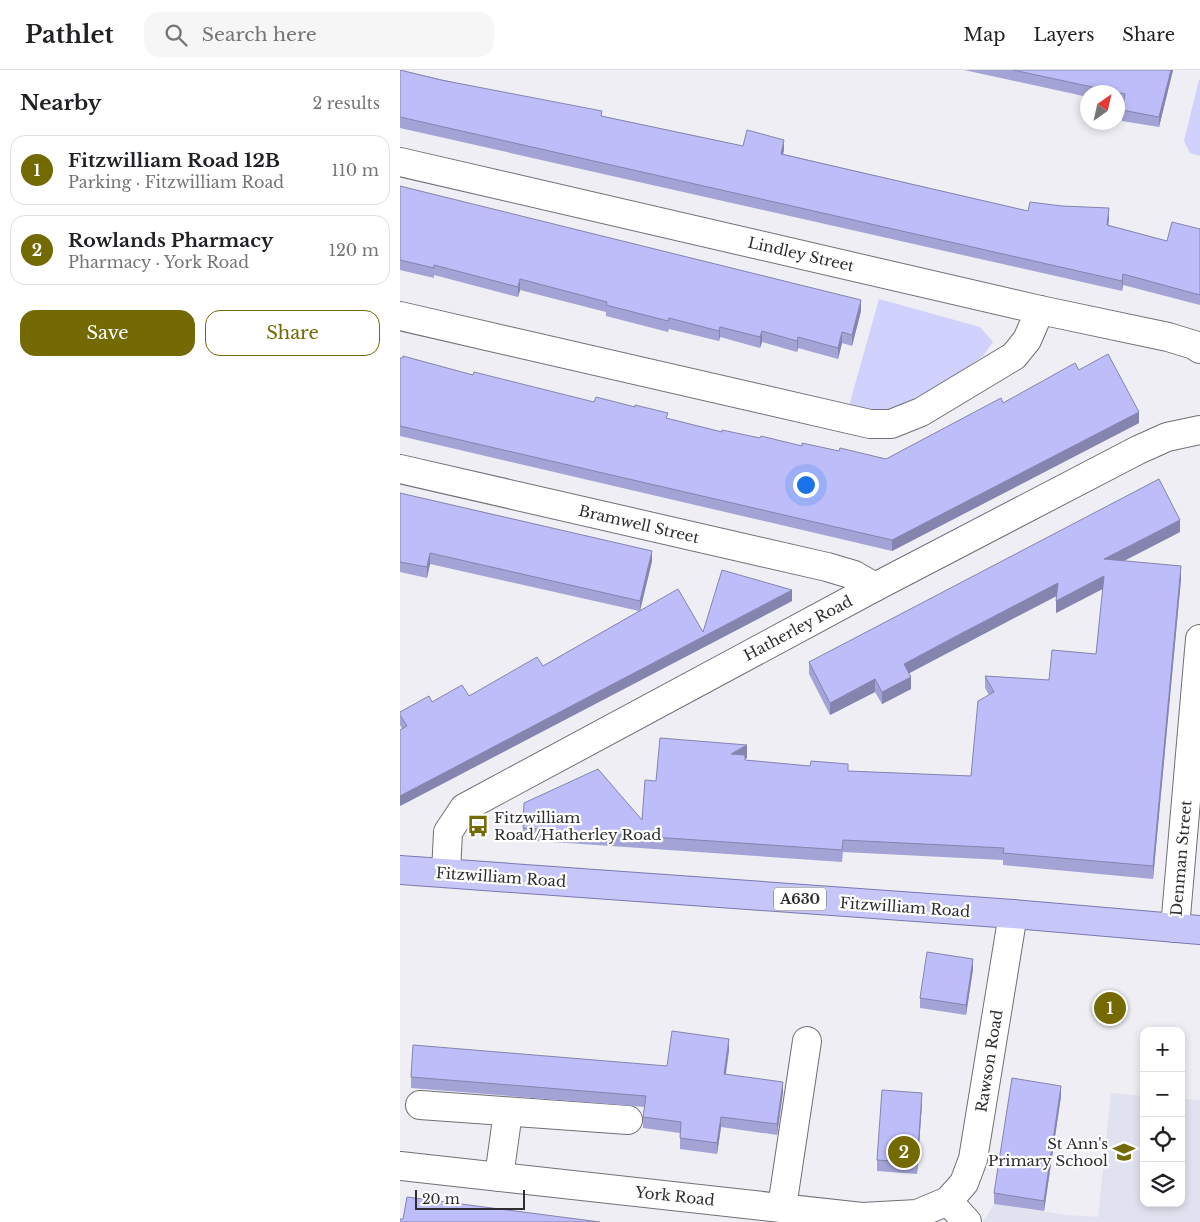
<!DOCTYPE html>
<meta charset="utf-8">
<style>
:root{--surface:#fff;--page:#f6f6f6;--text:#202124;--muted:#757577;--line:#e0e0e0;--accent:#736a04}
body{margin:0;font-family:"Libre Baskerville",serif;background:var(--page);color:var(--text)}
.controls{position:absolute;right:15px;bottom:15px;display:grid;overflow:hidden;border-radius:10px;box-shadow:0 2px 8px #0003}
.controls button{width:45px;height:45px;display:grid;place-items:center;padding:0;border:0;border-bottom:1px solid var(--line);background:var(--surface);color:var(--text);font:25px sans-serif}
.compass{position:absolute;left:680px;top:15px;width:45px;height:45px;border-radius:50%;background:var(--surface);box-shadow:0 2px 8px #0003;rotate:34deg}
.scale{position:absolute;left:15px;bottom:12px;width:110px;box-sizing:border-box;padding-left:5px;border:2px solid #2e2e31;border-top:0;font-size:14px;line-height:18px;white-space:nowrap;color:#2e2e31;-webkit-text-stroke:4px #fff;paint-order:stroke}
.you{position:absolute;left:405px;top:414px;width:18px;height:18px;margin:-12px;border:4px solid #fff;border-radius:50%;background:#1a73e8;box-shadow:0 0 0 8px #1a73e833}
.badge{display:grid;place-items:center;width:32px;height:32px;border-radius:50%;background:var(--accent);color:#fff;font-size:16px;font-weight:700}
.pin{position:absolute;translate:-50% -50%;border:2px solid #fff;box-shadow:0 1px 5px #0006}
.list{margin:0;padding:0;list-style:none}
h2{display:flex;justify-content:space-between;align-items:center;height:65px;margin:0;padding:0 20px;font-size:21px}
h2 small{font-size:16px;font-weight:400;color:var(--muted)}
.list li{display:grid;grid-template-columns:32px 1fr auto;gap:15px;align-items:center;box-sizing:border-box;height:70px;margin:0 10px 10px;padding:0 10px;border:1px solid var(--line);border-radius:15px}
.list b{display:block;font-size:19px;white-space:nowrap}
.list p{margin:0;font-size:16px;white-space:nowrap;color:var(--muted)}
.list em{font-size:16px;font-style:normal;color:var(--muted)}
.actions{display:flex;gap:10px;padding:15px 20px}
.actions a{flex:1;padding:11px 0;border:1px solid var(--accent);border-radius:15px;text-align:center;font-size:18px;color:var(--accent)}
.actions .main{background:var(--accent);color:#fff}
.icon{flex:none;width:28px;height:28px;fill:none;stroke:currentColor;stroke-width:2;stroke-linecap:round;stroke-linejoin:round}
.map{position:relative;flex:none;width:800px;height:1152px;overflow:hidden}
header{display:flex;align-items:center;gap:30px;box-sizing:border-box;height:70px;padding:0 25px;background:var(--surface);border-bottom:1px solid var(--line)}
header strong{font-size:24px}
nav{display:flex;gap:28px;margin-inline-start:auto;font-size:18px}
.search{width:350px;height:45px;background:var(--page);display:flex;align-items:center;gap:12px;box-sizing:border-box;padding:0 18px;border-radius:15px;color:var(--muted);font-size:19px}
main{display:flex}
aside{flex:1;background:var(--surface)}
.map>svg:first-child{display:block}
.built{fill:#e1e2ef}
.green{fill:#d0d1fc}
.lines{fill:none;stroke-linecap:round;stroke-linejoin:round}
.minor-casing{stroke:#6f6f75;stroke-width:30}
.major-casing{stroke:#7978af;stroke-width:30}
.minor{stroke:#fff;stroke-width:28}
.major{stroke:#c7c6f8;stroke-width:28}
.wall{fill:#a3a3d6}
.shaded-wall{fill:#8484ae}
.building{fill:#bdbdf9;stroke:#8484ae}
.labels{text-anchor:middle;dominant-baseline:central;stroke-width:4.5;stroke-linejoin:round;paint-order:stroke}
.shield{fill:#fff;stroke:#6d6d6f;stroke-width:1}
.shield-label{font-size:14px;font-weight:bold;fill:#2e2e31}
.street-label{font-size:15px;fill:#2e2e31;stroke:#fff}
.poi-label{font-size:15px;fill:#2e2e31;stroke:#fff;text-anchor:start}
</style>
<header>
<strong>Pathlet</strong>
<div class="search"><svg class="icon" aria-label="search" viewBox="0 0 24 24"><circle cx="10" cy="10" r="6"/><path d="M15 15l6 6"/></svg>Search here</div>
<nav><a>Map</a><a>Layers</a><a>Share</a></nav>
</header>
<main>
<aside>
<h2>Nearby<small>2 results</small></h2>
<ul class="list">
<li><span class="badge">1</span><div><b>Fitzwilliam Road 12B</b><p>Parking · Fitzwilliam Road</p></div><em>110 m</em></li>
<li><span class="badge">2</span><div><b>Rowlands Pharmacy</b><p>Pharmacy · York Road</p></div><em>120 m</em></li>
</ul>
<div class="actions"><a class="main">Save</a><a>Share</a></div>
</aside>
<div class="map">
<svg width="800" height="1152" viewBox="0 0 800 1152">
<rect width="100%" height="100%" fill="#eeeef4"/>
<polygon class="built" points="711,1023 744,1026 744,1133 781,1133 781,1029 800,1030 800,1152 583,1152 594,1134 667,1145 698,1147"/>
<g class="green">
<polygon points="799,10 800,10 800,86 790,83 784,71"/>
<polygon points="479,229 580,257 593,272 583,286 545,313 482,344 449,336"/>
</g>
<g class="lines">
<g class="minor-casing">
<g id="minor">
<polyline points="0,92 640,240 768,267 794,275 800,279"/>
<polyline points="0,246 470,354 491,354 521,342 614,286 627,270 640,240"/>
<polyline points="0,399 427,497 454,505 475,517"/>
<polyline points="46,803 48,762 64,738 475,517 738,380 767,367 800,360"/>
<polyline points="775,858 800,569"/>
<polyline points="20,1035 228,1050"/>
<polyline points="0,1096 462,1147 517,1144 548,1131 564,1113 573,1089 613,844"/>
<polyline points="99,1107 108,1042"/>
<polyline points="548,1131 567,1152"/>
<polyline points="382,1137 407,971"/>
</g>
</g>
<g class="major-casing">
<polyline id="major" points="0,800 613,844 800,860"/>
</g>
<use href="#minor" class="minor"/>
<use href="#major" class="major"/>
</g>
<g class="wall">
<polygon points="0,0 202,46 343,76 384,80 383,84 628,141 709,149 708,155 767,171 800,159 800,235 723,215 722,221 0,58"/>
<polygon points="564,0 773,0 759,57 722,51 722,40 723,34 718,33 718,22 688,22 688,27"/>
<polygon points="0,116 461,241 452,276 442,273 438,289 398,278 397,282 362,272 360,278 320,267 319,271 269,259 268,262 206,246 206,242 120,220 118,227 34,205 34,208 0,200"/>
<polygon points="0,288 73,305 268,349 322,362 402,376 486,389 603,333 679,300 739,353 492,481 0,366"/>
<polygon points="0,423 252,491 240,540 303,562 392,531 0,736 0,660 2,659 0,655 0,642 32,632 69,626 143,596 239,541 30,494 27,508 0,502"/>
<polygon points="780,462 724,491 781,509 753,809 603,795 603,790 443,782 442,792 123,770 123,758 242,750 256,711 347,688 345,689 345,691 448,701 571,706 589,625 585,618 585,606 649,610 696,584 703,519 656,543 657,526 562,575 509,603 511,619 482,634 475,622 430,645 409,604 409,592"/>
<polygon points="573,899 566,945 520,938 520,928"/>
<polygon points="329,980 326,1004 383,1022 377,1065 321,1057 317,1084 280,1079 280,1063 243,1058 243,1047 245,1037 11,1018 11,1007 267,996"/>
<polygon points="661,1026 644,1141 594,1134 594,1123"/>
<polygon points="522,1033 517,1104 477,1101 477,1090"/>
</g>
<g class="shaded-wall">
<polygon points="771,0 773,0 759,57 759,47"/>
<polygon points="384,70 384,80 381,94 381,84"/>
<polygon points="709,138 709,149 707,165 707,155"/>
<polygon points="723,204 723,215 722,221 722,211"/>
<polygon points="120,209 120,220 118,227 118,217"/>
<polygon points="461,230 461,241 452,276 452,265"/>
<polygon points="320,257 320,267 319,271 319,261"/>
<polygon points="362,261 362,272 360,278 360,267"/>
<polygon points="442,262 442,273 438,289 438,278"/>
<polygon points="398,267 398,278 397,282 397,271"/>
<polygon points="739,342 739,353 492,481 492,470"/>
<polygon points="780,450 780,462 704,501 704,489"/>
<polygon points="252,481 252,491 240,541 240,531"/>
<polygon points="30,483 30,494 27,508 27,497"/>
<polygon points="781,496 781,509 753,809 753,796"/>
<polygon points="704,506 704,518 656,543 656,531"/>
<polygon points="658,513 658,525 504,606 504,594"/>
<polygon points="392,520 392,531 0,736 0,726"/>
<polygon points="511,607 511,619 482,634 482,622"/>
<polygon points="475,609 475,622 430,645 430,633"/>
<polygon points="347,675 347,688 345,689 345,697 331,684"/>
<polygon points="573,889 573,899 566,945 566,935"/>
<polygon points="329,969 329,980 324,1015 324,1004"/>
<polygon points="383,1012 383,1022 377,1065 377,1054"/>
<polygon points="661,1016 661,1026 644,1141 644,1131"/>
<polygon points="522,1023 522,1033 517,1104 517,1093"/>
<polygon points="321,1047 321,1057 317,1084 317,1073"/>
</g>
<g class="building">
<polygon points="0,0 41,10 202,41 201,46 343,76 347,60 384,70 381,84 628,141 630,132 662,136 709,138 707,155 767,171 772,152 800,159 800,225 723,204 722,211 0,47"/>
<polygon points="613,0 771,0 759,47 722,40 725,24"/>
<polygon points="0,116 461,230 452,265 442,262 438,278 398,267 397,271 362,261 360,267 320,257 319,261 269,248 268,251 206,235 207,232 120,209 118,217 34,195 34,198 0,190"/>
<polygon points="708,284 739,342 492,470 0,356 0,288 3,288 3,286 73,305 74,302 194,332 196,327 235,337 235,335 268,343 266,348 322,362 322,360 360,368 361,366 402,376 402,373 439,381 440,378 486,389 601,328 603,333 675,293 679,300"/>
<polygon points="759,409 780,450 704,489 781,496 753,796 603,783 604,778 443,770 442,780 123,758 124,733 198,699 242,750 245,710 256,711 260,668 347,675 331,684 345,685 345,690 410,696 411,691 448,694 448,701 571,706 578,631 594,622 585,606 649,610 652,580 696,584 704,506 656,531 658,513 562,563 504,594 511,607 482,622 475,609 430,633 409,592"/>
<polygon points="0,423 252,481 240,531 30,483 27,497 0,492"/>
<polygon points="322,500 392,520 0,726 0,660 7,656 0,645 0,642 29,626 32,632 62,615 69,626 137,587 143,596 278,519 303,562"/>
<polygon points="527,882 573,889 566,935 520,928"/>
<polygon points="272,961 329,969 324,1004 383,1012 377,1054 321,1047 317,1073 280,1068 281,1052 243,1047 246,1026 11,1007 13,975 267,996"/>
<polygon points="612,1008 661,1016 644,1131 594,1123"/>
<polygon points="482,1020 522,1023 517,1093 477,1090"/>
<polygon points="7,1127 200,1152 0,1152 0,1149 3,1149"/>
</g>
<defs>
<g id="bus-bare" transform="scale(1.725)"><path d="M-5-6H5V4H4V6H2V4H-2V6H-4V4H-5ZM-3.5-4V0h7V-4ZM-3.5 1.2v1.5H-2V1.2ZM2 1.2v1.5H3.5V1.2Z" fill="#736a04" stroke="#fff" stroke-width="2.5" paint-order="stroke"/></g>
<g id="school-bare" transform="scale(1.725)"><path d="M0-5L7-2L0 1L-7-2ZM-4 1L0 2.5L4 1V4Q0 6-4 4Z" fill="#736a04" stroke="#fff" stroke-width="2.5" paint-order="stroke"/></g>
</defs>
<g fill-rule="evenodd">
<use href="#bus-bare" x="78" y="756"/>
<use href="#school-bare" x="724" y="1082"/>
</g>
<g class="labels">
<rect class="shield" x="374" y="817.5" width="52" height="23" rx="4"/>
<g class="shield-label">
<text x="400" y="829">A630</text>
</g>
<g class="street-label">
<text transform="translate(401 184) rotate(13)">Lindley Street</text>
<text transform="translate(239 454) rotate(13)">Bramwell Street</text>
<text transform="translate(398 558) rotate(-28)">Hatherley Road</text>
<text transform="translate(781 788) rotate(-85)">Denman Street</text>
<text transform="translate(101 807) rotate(4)">Fitzwilliam Road</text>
<text transform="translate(505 837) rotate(4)">Fitzwilliam Road</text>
<text transform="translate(589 991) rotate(-81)">Rawson Road</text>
<text transform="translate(275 1126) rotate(6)">York Road</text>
</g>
<g class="poi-label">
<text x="94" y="747">Fitzwilliam<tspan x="94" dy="17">Road/Hatherley Road</tspan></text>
<text x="708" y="1073" text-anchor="end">St Ann's<tspan x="708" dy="17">Primary School</tspan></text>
</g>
</g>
</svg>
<div class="controls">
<button>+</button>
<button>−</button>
<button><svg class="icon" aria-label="locate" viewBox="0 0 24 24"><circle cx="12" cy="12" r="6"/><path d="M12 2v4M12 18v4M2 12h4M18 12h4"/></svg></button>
<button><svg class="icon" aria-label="layers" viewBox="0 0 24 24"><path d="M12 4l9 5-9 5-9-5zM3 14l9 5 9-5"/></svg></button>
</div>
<svg class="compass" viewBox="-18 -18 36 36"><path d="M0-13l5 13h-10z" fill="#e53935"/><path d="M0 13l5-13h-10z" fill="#757577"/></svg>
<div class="scale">20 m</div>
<div class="you"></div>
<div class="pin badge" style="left:710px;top:938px">1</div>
<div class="pin badge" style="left:504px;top:1082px">2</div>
</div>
</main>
